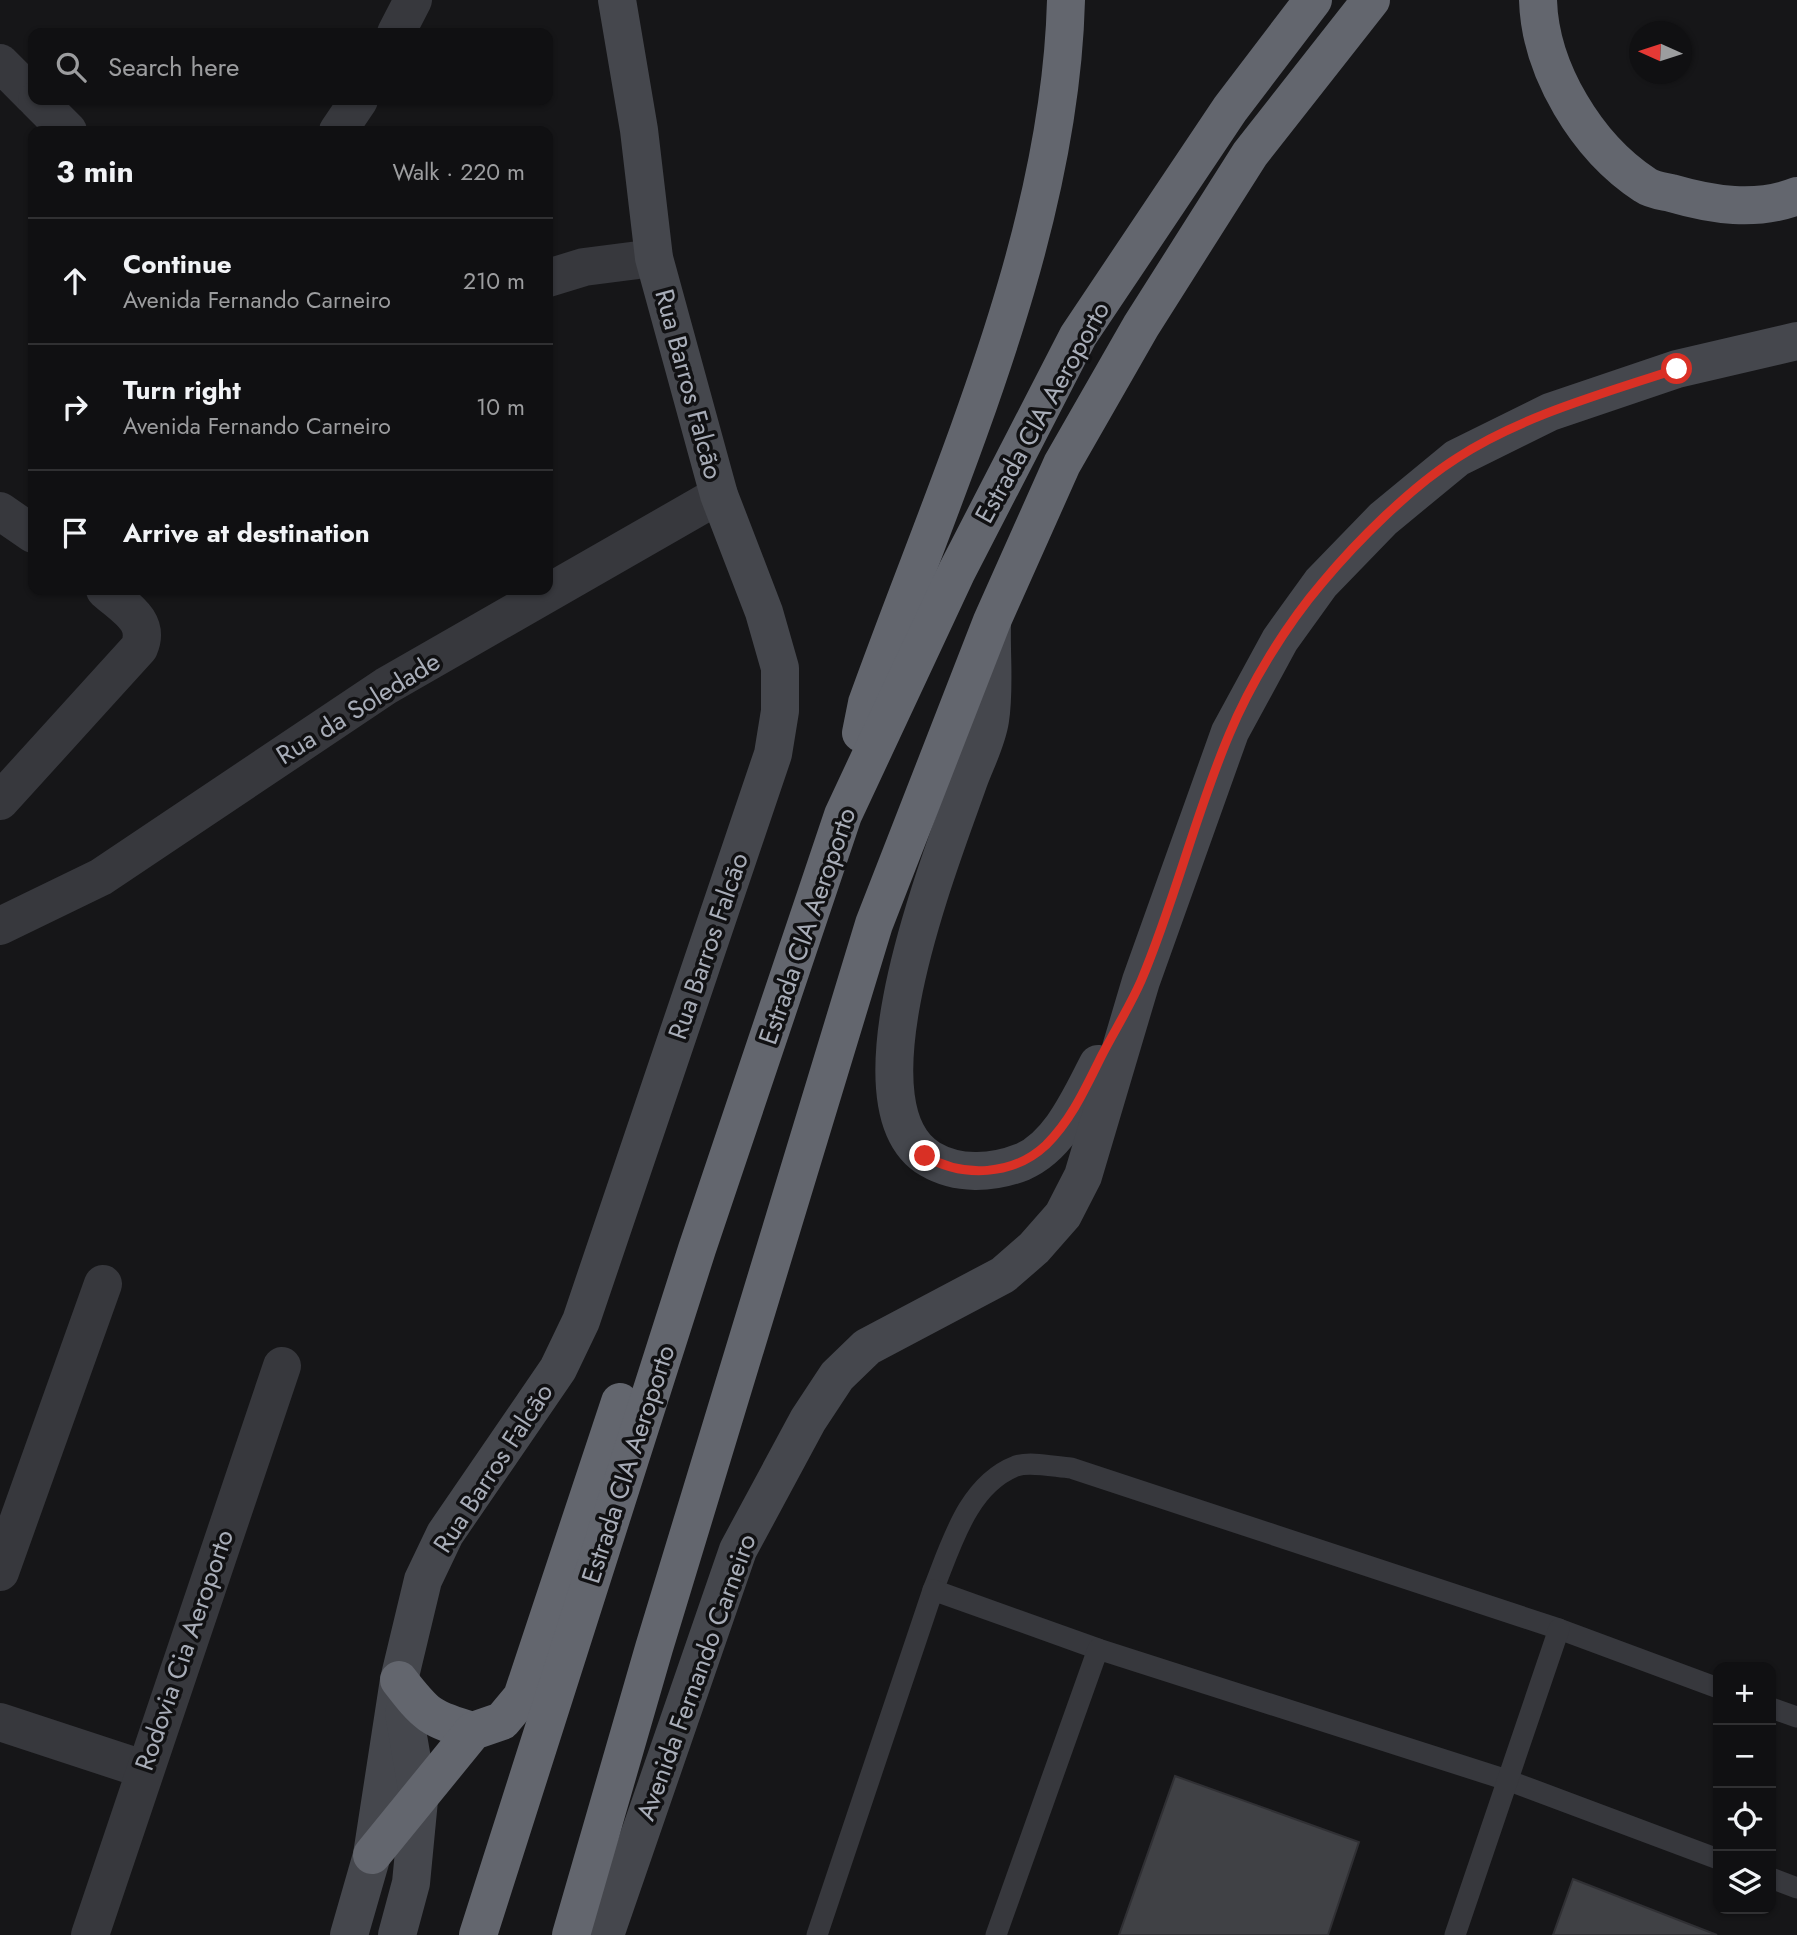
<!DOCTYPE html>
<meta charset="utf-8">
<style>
:root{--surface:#101012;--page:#1e1e20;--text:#f1f3f6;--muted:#9c9d9f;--line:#303032}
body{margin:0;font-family:Jost,sans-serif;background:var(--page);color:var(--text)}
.controls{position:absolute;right:21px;bottom:21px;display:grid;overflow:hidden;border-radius:14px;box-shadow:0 2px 5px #0004}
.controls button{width:63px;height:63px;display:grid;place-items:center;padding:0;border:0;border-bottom:2px solid var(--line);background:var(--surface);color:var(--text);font:35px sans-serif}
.compass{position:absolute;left:1629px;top:21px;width:63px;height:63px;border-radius:50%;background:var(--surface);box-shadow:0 2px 5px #0004;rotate:273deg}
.stop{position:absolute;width:21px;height:21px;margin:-16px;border:5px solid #d93025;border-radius:50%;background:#fff}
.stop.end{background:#d93025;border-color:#fff;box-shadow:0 2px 7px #0008}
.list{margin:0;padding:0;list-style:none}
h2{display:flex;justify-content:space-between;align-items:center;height:91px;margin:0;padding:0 28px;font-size:30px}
h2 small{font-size:23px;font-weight:400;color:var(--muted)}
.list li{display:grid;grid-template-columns:46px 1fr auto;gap:21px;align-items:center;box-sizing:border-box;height:126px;padding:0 28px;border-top:2px solid var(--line)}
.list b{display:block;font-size:26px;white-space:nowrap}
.list p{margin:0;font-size:23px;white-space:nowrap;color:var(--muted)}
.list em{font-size:23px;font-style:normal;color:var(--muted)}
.icon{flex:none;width:38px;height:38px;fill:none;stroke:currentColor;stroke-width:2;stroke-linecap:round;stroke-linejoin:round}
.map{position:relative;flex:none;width:1797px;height:1935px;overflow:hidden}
.search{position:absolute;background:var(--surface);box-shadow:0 2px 5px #0004;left:28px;top:28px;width:525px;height:77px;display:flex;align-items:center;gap:18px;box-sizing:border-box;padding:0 24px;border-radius:14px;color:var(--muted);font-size:26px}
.panel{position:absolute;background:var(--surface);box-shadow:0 2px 5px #0004;left:28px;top:126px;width:525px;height:469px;border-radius:14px}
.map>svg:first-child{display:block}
.building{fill:#404145;stroke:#303034;stroke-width:2}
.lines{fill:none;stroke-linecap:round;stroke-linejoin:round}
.lane{stroke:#37383d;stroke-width:21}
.street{stroke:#37383d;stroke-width:38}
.secondary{stroke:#45474d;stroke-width:38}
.highway{stroke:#63666e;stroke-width:38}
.route{stroke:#d93025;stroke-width:9}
.labels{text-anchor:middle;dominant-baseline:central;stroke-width:7;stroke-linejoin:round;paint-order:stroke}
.street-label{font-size:26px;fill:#a8adb8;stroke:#111113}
</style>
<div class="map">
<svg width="1797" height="1935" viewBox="0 0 1797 1935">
<rect width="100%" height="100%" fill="#161618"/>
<g class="building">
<polygon points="1175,1776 1359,1842 1328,1935 1119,1935"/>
<polygon points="1573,1879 1717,1935 1553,1935"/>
</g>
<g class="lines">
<g class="lane">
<path d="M933 1590C951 1546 967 1485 1016 1466 1030 1461 1056 1467 1071 1468L1559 1629 1718 1688"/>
<polyline points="1771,1708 1797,1717"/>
<polyline points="1771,1878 1797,1888"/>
<polyline points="817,1935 933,1590 1098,1649"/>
<polyline points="996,1935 1098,1649 1507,1780 1718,1859"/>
<polyline points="1455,1935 1559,1629"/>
</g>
<g class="street">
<polyline points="396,33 413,0"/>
<polyline points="0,63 33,96"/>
<polyline points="37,100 68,131"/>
<polyline points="338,131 359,100"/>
<polyline points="548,278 584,267 654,258"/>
<polyline points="0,511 33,534"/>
<path d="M0 801 139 648C151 621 124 607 105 590"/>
<polyline points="0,926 101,877 386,686 719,495"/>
<polyline points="0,1572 103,1284"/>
<polyline points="0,1722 143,1769"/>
<polyline points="90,1935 282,1366"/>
</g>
<g class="secondary">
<path d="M992 625C991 655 995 689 990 720 987 740 976 761 969 780 943 855 841 1106 930 1159 957 1175 992 1174 1022 1162 1060 1146 1080 1098 1098 1064"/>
<polyline points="349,1935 372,1855 399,1680 423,1580 445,1534 558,1369 581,1321 773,754 780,711 780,668 764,612 719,495 654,258 639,130 617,0"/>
<polyline points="397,1935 411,1883 419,1800 404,1713"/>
<polyline points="605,1935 738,1550 808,1420 837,1376 867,1347 1003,1275 1034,1248 1063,1215 1083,1176 1141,981 1230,732 1280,640 1321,583 1383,519 1457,458 1550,412 1677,369 1797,341"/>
</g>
<g class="highway">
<path d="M1538 0C1540 70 1587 147 1645 185 1652 190 1662 191 1671 193 1712 205 1756 212 1797 196"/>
<path d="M861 733 867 703C947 480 1060 239 1066 0"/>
<path d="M399 1680C426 1715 430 1719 473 1731"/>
<polyline points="372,1855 473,1731 502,1721 522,1697 620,1402"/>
<polyline points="478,1935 697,1249 843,815 957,571 1078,336 1230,109 1313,0"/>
<polyline points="571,1935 654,1648 874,924 992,621 1062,464 1141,326 1250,154 1371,0"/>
</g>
</g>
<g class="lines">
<path class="route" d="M925 1156C963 1178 1013 1176 1046 1145 1072 1119 1086 1087 1102 1055 1115 1030 1130 1006 1141 981 1175 901 1195 815 1229 735 1250 684 1286 625 1322 583 1357 541 1411 487 1457 458 1521 416 1605 393 1677 369"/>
</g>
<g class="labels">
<g class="street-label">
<text transform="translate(689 384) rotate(75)">Rua Barros Falcão</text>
<text transform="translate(1042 412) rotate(-61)">Estrada CIA Aeroporto</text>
<text transform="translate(358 708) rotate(-32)">Rua da Soledade</text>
<text transform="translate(807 926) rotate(-71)">Estrada CIA Aeroporto</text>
<text transform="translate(708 946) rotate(-71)">Rua Barros Falcão</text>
<text transform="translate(628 1464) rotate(-72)">Estrada CIA Aeroporto</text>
<text transform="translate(493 1468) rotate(-57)">Rua Barros Falcão</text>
<text transform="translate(184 1650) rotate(-71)">Rodovia Cia Aeroporto</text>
<text transform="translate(696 1677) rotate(-70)">Avenida Fernando Carneiro</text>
</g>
</g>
</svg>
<div class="controls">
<button>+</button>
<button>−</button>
<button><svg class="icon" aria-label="locate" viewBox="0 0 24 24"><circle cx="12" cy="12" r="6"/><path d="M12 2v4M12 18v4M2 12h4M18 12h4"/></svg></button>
<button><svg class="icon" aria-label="layers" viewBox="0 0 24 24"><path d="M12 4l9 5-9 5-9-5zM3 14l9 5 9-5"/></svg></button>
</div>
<svg class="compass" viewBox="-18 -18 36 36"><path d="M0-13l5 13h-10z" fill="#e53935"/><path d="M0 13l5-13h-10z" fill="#9c9d9f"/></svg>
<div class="stop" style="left:1677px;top:369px"></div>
<div class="stop end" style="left:925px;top:1156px"></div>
<div class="search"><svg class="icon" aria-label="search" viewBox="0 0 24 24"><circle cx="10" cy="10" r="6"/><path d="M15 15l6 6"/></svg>Search here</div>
<section class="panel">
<h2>3 min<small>Walk · 220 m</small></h2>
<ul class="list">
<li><svg class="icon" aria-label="ahead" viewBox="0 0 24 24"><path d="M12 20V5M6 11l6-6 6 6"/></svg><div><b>Continue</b><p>Avenida Fernando Carneiro</p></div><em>210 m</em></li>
<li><svg class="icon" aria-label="right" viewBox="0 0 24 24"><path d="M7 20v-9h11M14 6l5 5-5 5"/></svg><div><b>Turn right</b><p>Avenida Fernando Carneiro</p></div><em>10 m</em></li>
<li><svg class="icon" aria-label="arrive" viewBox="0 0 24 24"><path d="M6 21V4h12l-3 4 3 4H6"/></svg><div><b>Arrive at destination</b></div></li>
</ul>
</section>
</div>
